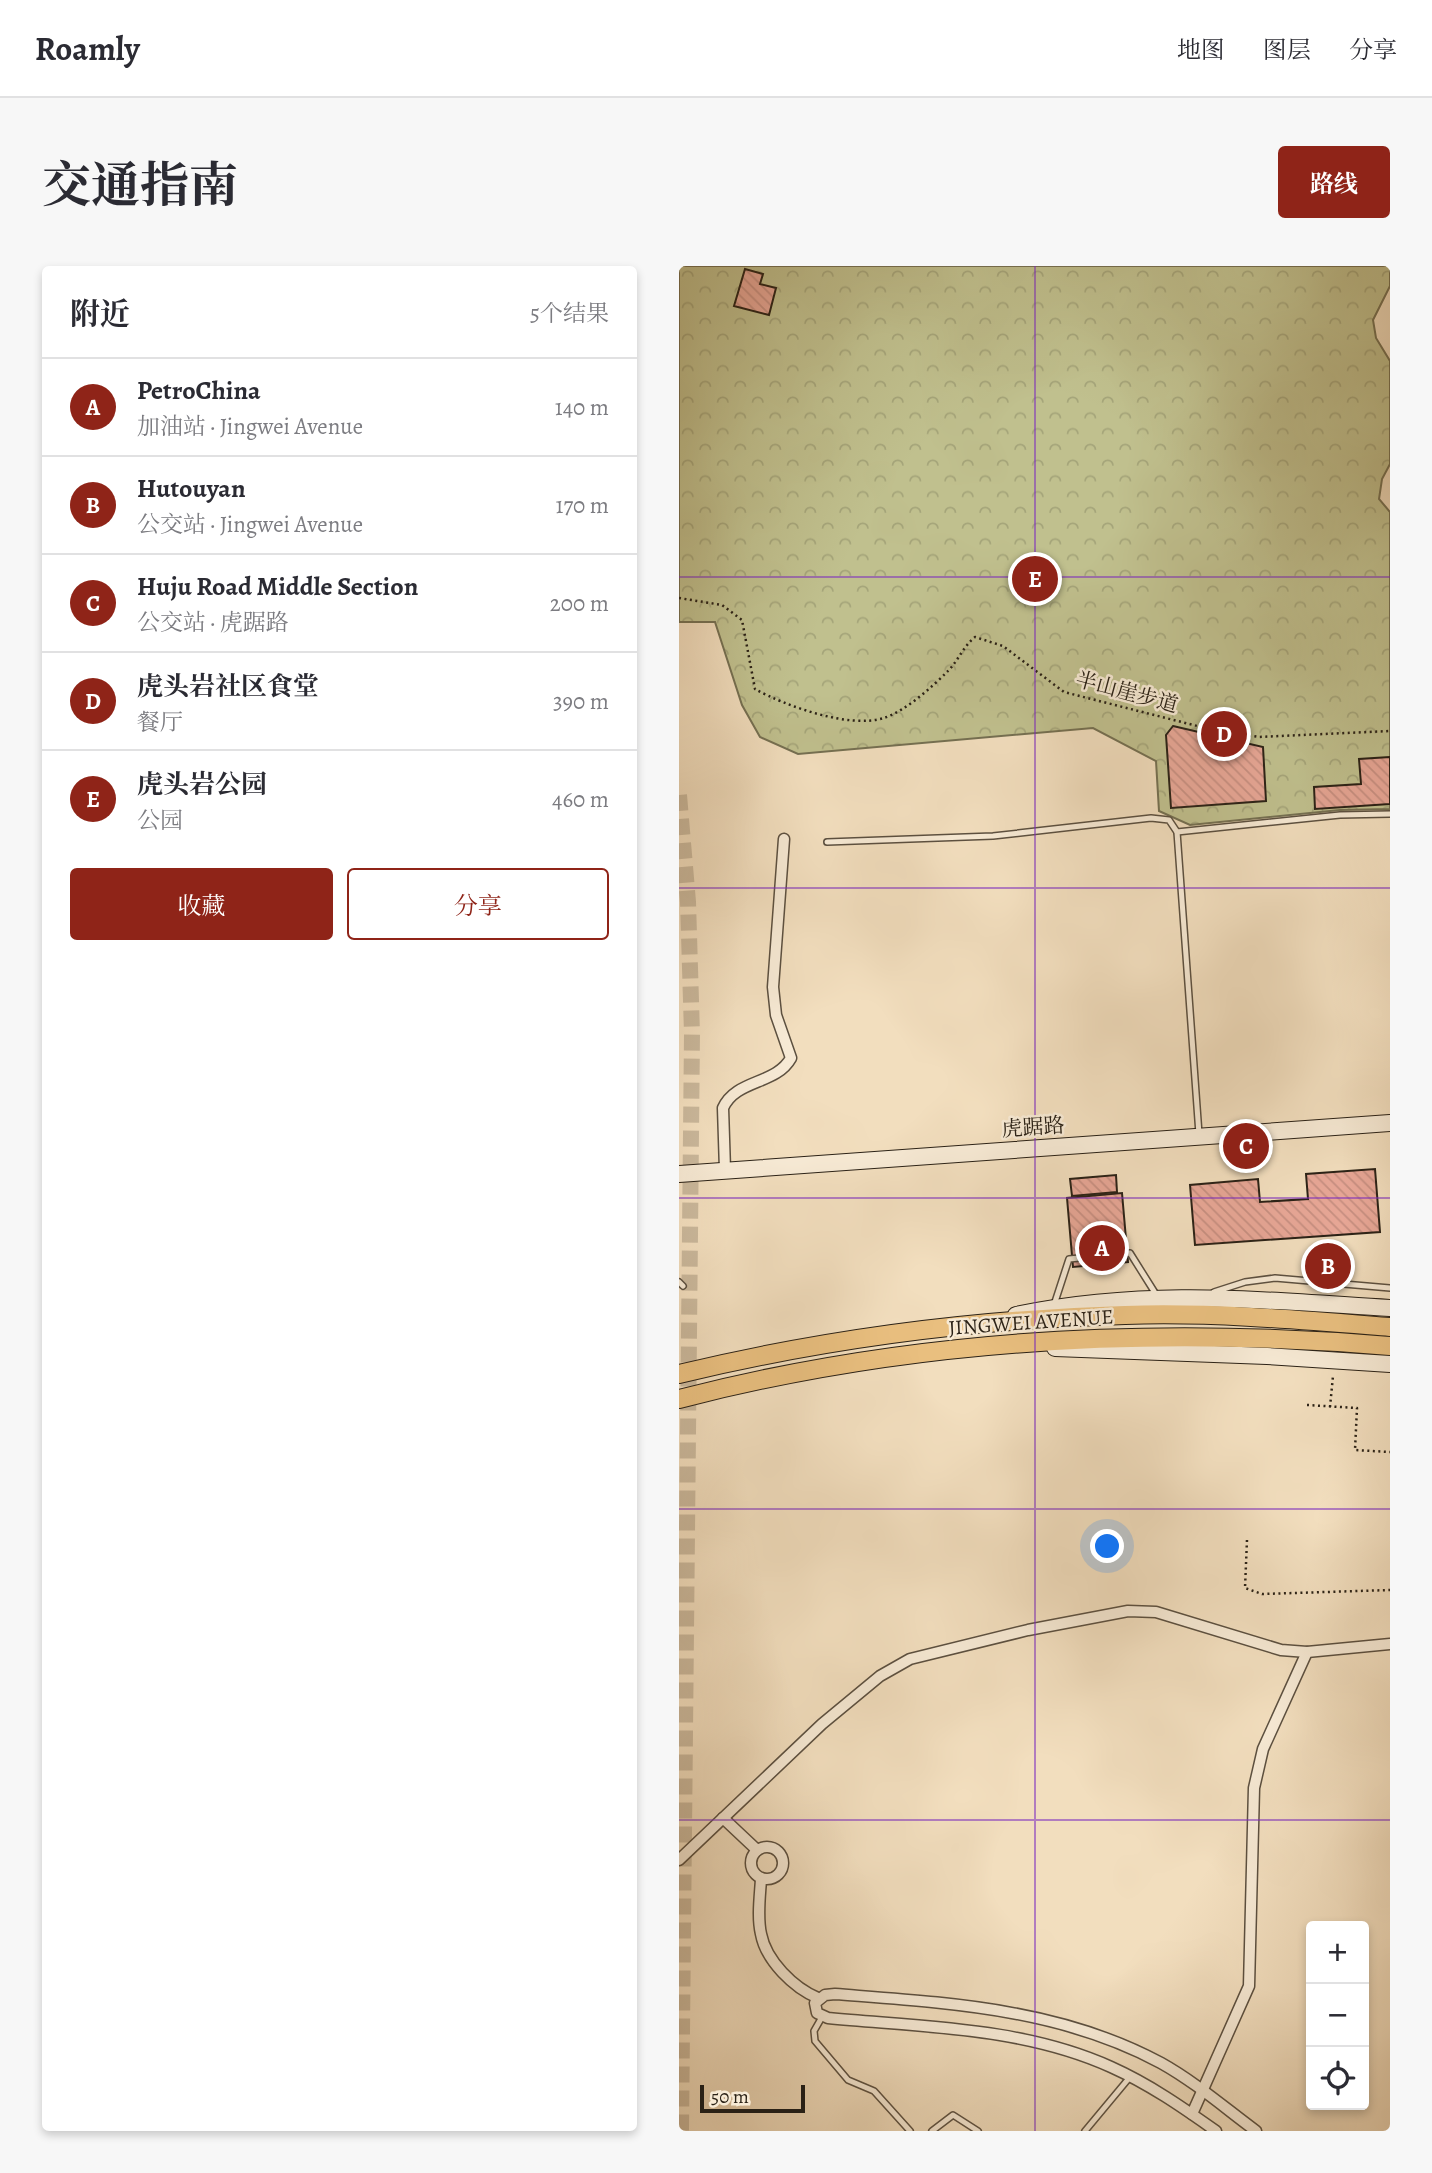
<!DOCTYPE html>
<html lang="zh">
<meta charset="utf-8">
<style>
:root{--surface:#fff;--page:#f7f7f7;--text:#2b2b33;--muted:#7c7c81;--line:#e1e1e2;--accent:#8f2418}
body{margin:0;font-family:Alegreya,"Noto Serif SC",serif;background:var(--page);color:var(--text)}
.controls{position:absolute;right:21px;bottom:21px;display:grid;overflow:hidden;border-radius:7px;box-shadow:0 4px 10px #0003}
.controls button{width:63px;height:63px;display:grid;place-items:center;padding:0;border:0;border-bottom:2px solid var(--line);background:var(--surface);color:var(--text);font:35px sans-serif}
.scale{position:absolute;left:21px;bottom:18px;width:105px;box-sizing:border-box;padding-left:7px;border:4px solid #2a2116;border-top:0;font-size:19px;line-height:24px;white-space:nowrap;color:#2a2116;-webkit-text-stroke:5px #f7ead5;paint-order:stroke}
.you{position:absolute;left:429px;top:1281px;width:24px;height:24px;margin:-18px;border:5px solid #fff;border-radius:50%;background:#1a73e8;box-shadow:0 0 0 10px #1a73e833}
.badge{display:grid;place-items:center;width:46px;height:46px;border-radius:50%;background:var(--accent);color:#fff;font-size:23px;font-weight:700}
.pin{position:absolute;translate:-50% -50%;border:4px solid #fff;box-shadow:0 2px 7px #0006}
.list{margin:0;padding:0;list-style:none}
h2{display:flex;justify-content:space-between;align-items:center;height:91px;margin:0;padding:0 28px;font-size:30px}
h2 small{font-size:23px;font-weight:400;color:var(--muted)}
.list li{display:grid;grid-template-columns:46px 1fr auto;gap:21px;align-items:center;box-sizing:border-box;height:98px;padding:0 28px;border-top:2px solid var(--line)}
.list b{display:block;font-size:26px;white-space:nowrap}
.list p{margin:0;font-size:23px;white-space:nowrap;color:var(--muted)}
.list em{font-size:23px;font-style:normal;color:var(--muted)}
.actions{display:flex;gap:14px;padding:21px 28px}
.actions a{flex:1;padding:16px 0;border:2px solid var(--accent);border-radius:7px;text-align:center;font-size:24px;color:var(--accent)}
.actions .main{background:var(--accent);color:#fff}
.icon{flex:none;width:38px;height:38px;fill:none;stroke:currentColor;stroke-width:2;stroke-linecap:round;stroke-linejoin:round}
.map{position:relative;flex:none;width:711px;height:1865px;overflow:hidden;border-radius:7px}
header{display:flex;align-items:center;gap:42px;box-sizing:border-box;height:98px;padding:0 35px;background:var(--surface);border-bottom:2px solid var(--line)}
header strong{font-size:33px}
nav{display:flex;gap:38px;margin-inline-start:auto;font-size:24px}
.intro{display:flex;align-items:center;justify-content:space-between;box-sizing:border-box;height:168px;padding:0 42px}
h1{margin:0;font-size:49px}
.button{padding:18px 32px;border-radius:7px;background:var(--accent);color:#fff;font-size:24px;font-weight:700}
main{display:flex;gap:42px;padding:0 42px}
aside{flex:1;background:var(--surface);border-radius:7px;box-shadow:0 4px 10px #0003}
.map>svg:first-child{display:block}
.forest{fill:url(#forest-crowns);stroke:#757052;stroke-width:2}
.building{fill:url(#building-back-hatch);stroke:#2a2116;stroke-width:2}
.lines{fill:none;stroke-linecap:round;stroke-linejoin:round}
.secondary-tunnel{stroke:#cab89c;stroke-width:16;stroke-dasharray:16 8;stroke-linecap:butt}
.lane-casing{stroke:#5c5040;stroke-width:8}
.street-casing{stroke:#5c5040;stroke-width:13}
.secondary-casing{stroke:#2a2116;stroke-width:18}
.primary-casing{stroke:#2a2116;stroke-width:20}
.path{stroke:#2a2116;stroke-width:2.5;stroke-dasharray:2 3.5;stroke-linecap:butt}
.lane{stroke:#f7ead5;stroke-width:5}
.street{stroke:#f7ead5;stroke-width:10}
.secondary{stroke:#f7ead5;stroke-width:16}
.primary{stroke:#e9bf7f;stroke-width:18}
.grid{fill:none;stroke:#7b2cbf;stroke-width:2;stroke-opacity:0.55}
.labels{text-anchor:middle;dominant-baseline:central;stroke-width:5;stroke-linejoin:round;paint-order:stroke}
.street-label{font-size:21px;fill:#2a2116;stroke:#f7ead5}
</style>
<header>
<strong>Roamly</strong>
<nav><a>地图</a><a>图层</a><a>分享</a></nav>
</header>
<div class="intro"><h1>交通指南</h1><a class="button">路线</a></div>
<main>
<aside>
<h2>附近<small>5个结果</small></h2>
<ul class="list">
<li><span class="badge">A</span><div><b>PetroChina</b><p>加油站 · Jingwei Avenue</p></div><em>140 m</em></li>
<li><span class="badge">B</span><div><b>Hutouyan</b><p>公交站 · Jingwei Avenue</p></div><em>170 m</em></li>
<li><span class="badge">C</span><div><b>Huju Road Middle Section</b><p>公交站 · 虎踞路</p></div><em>200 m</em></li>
<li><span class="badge">D</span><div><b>虎头岩社区食堂</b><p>餐厅</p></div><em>390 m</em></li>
<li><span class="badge">E</span><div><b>虎头岩公园</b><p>公园</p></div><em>460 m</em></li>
</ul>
<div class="actions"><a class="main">收藏</a><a>分享</a></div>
</aside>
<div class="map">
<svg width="711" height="1865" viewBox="0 0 711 1865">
<defs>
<pattern id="forest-crowns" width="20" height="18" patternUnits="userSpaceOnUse" patternTransform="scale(1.75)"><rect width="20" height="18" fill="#c0c08e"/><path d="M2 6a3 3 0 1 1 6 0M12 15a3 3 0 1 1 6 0" fill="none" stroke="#a5a57a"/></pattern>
<pattern id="building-back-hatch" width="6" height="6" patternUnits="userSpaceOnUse" patternTransform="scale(1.75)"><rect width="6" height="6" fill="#e8a797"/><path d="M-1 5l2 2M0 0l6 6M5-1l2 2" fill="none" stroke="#c78f81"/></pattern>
</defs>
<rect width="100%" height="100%" fill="#f2debe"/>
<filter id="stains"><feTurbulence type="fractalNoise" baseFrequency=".00286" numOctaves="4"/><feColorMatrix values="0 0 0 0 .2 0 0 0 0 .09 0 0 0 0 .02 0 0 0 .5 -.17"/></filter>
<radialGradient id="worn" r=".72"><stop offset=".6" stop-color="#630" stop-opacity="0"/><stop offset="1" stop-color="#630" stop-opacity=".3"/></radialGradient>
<polygon class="forest" points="0,0 711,0 711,20 694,54 697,72 711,95 711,198 703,213 700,233 711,246 711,543 661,544 511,559 480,545 477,495 414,462 119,488 81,471 63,439 36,356 0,356"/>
<g class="building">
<polygon points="66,3 84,8 81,18 97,22 90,49 55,40"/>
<polygon points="494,460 584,481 587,535 492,542 487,469"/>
<polygon points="711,491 711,538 636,543 635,521 682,518 680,493"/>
<polygon points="696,903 701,966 516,979 511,919 579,913 581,936 629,933 627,908"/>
<polygon points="437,909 438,926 393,930 391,913"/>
<polygon points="443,927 449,996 394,1001 388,932"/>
</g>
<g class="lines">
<polyline class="secondary-tunnel" points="0,529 9,636 13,768 2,1865"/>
<g class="lane-casing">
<g id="lane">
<polyline points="498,566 661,549 711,548"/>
<polyline points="148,576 314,570 472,552 490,554 498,566 520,868"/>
<polyline points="0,1016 4,1020"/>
<polyline points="535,1026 566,1016 596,1012 711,1022"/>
<polyline points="375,1039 390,993 451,987 478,1030"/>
<polyline points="143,1751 135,1765 136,1775 169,1814 195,1825 231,1865"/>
<polyline points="253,1865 274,1849 299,1865"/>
<polyline points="406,1865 451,1811"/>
</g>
</g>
<g class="street-casing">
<g id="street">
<path d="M46 904 44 842C57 813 97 819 112 792L97 749 94 721 105 573"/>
<polyline points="44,1552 78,1584"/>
<circle cx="88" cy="1597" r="16"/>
<polyline points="0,1594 143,1458 201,1410 231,1393 349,1364 449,1345 477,1346 602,1384 628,1386 711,1378"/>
<path d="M82 1613C81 1630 78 1651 82 1668 87 1695 115 1722 139 1732"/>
<polyline points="513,1848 570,1720 575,1522 584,1483 628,1386"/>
<path d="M537 1865C503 1841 470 1818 432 1801 344 1761 243 1761 149 1752L138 1747 136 1737 146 1729 156 1728C269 1737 380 1742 482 1797 516 1816 546 1842 577 1865"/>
</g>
</g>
<g class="secondary-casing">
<g id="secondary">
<polyline points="0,908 711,857"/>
<path d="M337 1049C469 1022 579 1034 711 1042"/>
<polyline points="376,1082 588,1090 711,1098"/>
</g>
</g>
<g class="primary-casing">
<g id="primary">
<path d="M0 1108C146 1073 296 1053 446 1049 534 1046 623 1054 711 1061"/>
<path d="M0 1133C232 1073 473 1060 711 1080"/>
</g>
</g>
<g class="path">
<path d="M0 332 43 339 63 354 76 423C107 440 170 463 205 452 228 444 253 421 270 404 280 393 284 381 296 371L324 380 385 426 530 463 580 471 711 465"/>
<polyline points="628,1139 678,1142 676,1184 711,1186"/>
<polyline points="651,1141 654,1110"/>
<polyline points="568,1274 566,1322 583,1328 711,1324"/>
</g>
<use href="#lane" class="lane"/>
<use href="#street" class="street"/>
<use href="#secondary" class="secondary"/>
<use href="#primary" class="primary"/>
</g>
<path class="grid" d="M356 0V1865M0 311H711M0 622H711M0 932H711M0 1243H711M0 1554H711"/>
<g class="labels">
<g class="street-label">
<text transform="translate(448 426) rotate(15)">半山崖步道</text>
<text transform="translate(354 861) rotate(-4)">虎踞路</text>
<text transform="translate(352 1056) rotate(-4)">JINGWEI AVENUE</text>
</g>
</g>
<rect width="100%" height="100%" filter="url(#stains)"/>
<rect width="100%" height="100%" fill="url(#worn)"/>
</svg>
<div class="controls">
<button>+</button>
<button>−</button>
<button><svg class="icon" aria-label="locate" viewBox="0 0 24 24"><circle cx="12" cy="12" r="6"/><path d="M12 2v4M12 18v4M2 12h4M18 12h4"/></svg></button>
</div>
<div class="scale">50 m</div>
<div class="you"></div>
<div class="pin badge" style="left:423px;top:982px">A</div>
<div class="pin badge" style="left:649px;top:1000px">B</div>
<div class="pin badge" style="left:567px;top:880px">C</div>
<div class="pin badge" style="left:545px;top:468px">D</div>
<div class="pin badge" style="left:356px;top:313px">E</div>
</div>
</main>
